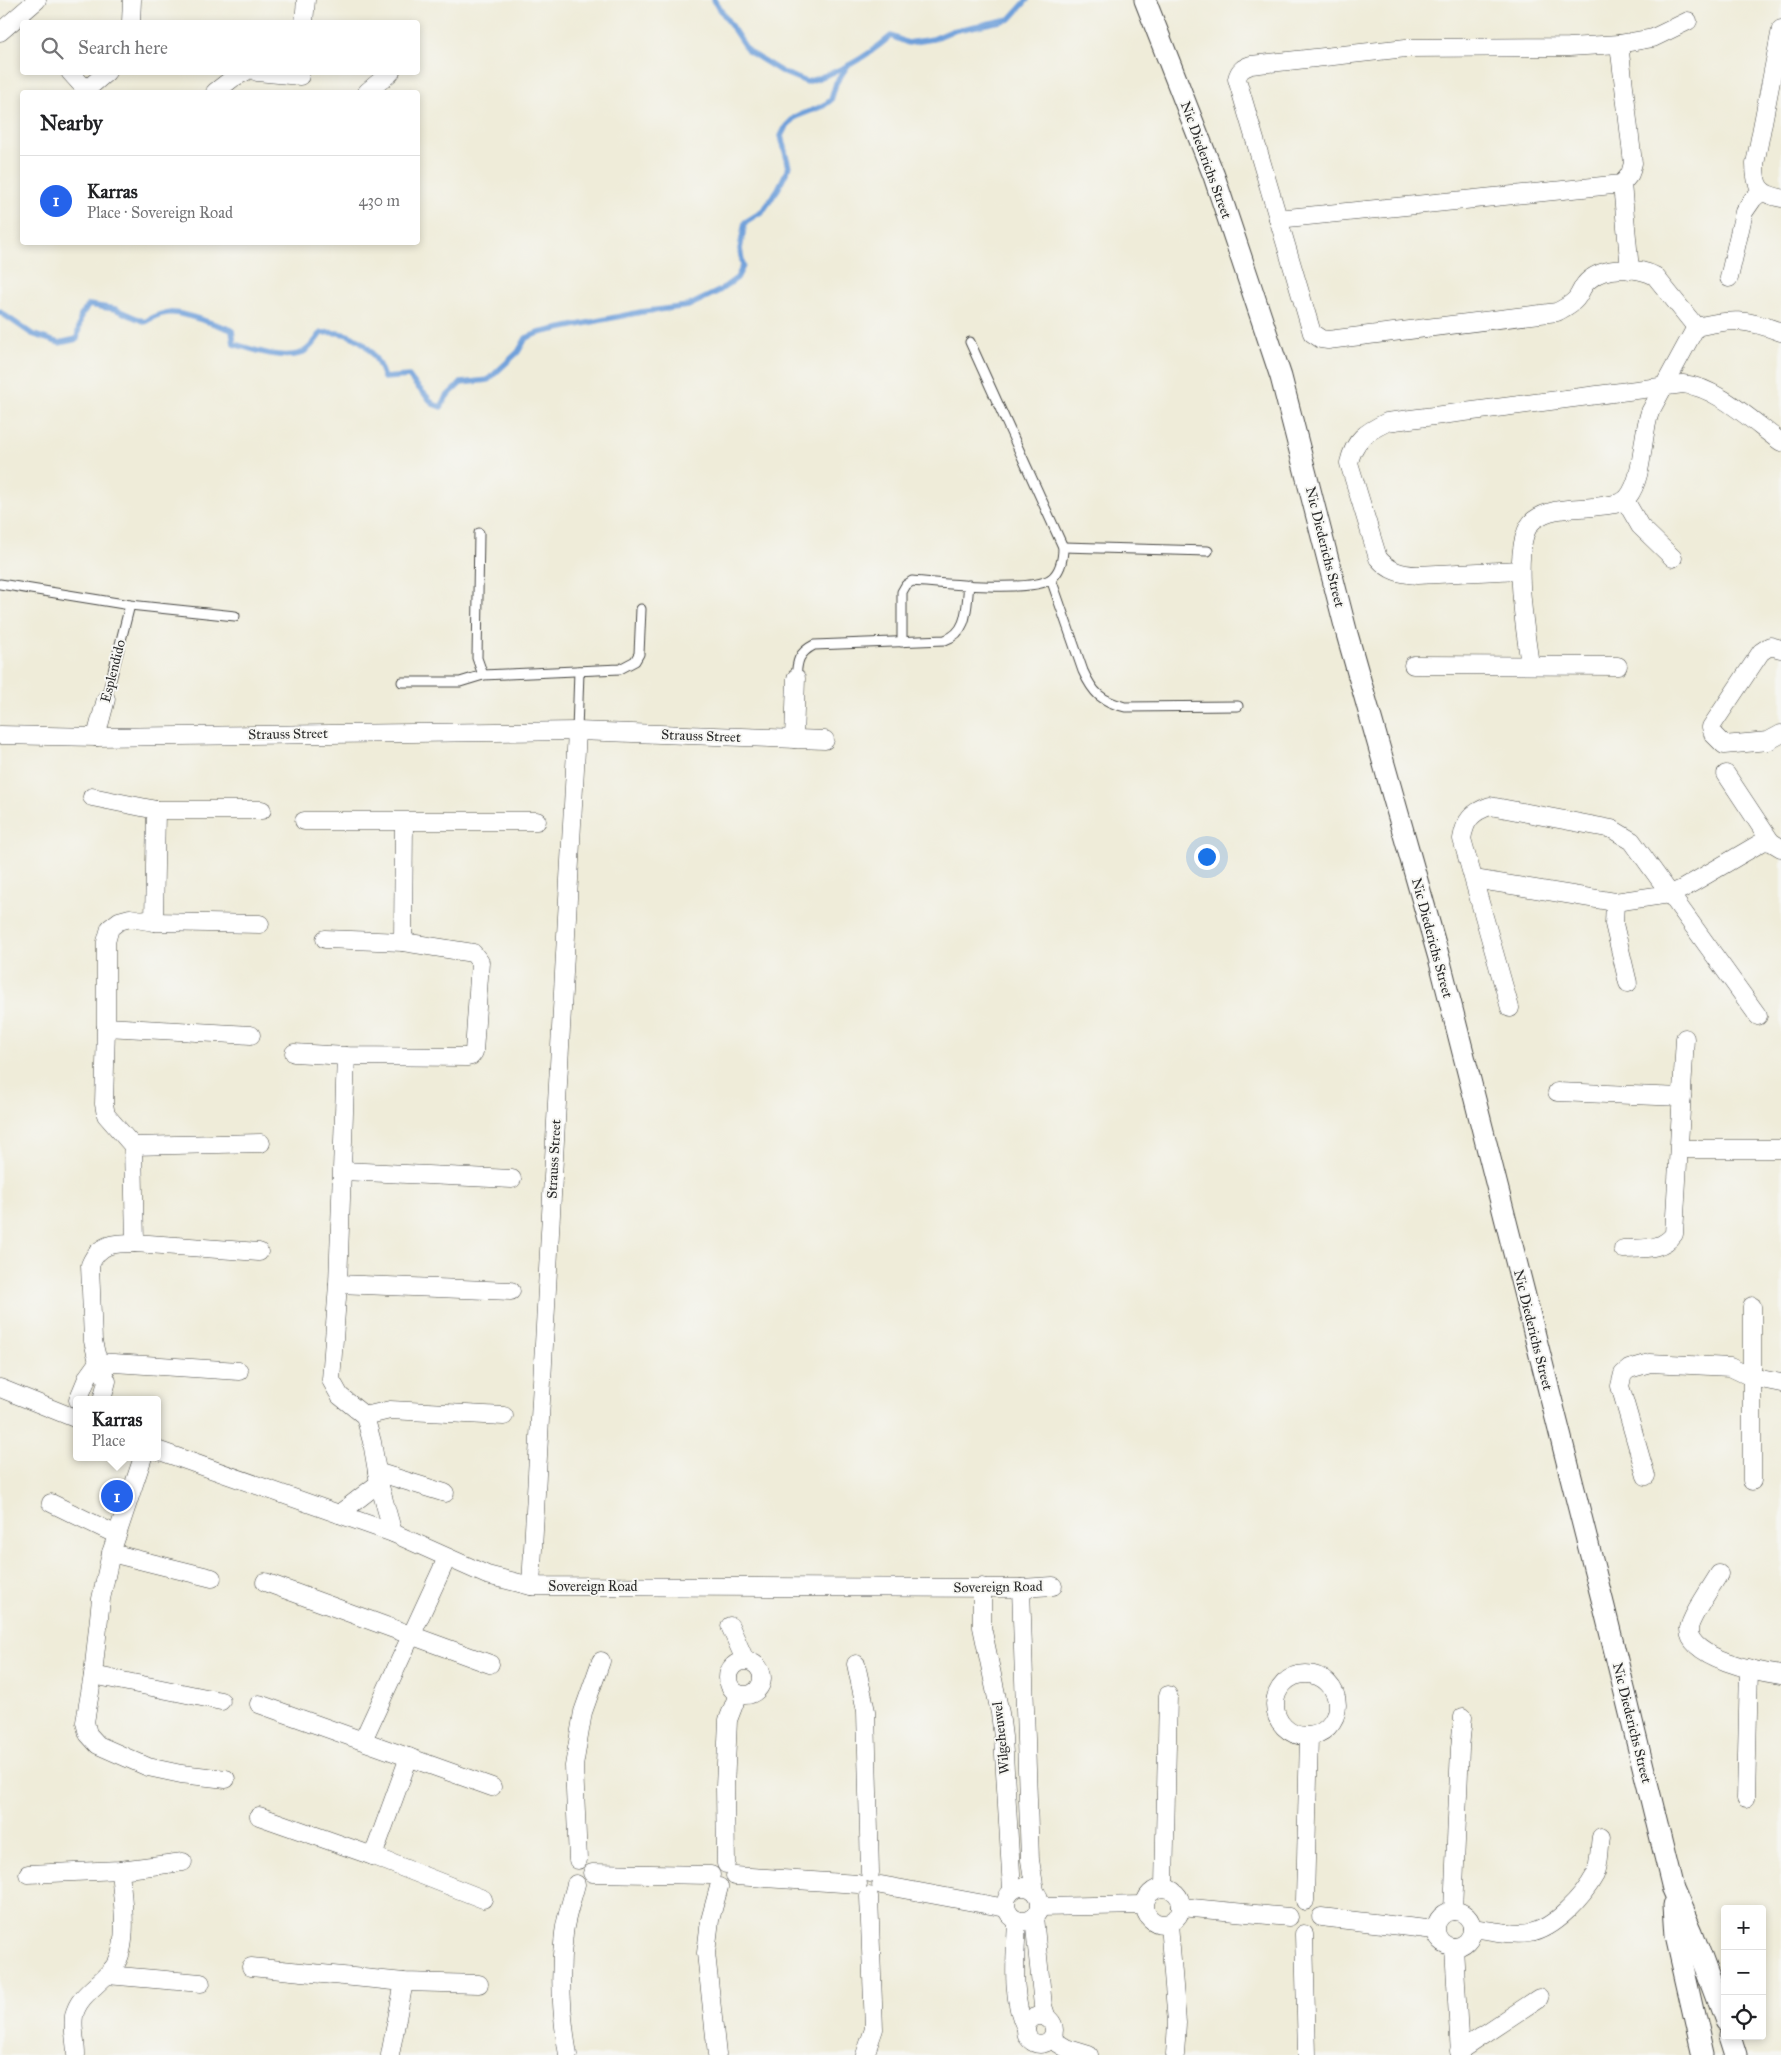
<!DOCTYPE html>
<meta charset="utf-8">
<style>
:root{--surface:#fff;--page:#f6f6f6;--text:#202124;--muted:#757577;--line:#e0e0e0;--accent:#2563eb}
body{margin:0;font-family:"IM FELL Great Primer",serif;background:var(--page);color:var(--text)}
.controls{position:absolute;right:15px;bottom:15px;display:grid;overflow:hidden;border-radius:5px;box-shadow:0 2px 8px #0003}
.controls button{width:45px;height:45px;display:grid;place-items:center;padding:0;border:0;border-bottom:1px solid var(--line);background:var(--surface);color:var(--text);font:25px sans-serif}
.you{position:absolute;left:1206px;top:856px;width:18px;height:18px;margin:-12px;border:4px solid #fff;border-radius:50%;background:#1a73e8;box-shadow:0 0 0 8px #1a73e833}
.badge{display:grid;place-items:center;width:32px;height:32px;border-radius:50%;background:var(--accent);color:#fff;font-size:16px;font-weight:700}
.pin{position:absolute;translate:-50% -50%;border:2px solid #fff;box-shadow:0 1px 5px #0006}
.popup{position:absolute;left:73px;top:1396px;width:88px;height:65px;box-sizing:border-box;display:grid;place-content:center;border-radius:5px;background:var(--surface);filter:drop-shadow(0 1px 4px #0005);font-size:16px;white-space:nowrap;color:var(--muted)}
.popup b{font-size:19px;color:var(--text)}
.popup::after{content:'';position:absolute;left:50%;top:100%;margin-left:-10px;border:10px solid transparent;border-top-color:var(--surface)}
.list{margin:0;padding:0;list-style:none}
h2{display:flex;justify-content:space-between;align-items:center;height:65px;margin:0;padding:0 20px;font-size:21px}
h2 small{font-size:16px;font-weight:400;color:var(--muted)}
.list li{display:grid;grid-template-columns:32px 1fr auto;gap:15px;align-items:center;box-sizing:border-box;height:90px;padding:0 20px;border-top:1px solid var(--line)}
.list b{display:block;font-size:19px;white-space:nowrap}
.list p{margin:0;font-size:16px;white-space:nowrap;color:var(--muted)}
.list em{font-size:16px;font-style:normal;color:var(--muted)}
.icon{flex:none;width:28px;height:28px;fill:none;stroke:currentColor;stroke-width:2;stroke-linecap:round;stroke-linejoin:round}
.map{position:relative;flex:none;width:1781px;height:2055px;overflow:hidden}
.search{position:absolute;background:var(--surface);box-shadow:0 2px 8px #0003;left:20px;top:20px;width:400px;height:55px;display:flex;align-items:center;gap:12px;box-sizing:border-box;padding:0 18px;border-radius:5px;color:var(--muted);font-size:19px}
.panel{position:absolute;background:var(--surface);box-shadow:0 2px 8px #0003;left:20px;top:90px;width:400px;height:155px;border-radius:5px}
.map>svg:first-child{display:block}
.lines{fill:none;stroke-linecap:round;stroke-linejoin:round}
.stream{stroke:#70a0da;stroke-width:5.5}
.service-casing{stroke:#484845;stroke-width:11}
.minor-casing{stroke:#484845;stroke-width:19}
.tertiary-casing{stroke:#484845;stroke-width:23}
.service{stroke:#fff;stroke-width:9}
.minor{stroke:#fff;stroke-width:18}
.tertiary{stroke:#fff;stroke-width:21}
.labels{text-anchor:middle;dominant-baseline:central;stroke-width:4;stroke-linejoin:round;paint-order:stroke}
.street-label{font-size:14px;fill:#2b2b2b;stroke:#f6f6f2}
</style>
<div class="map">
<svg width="1781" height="2055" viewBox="0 0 1781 2055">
<rect width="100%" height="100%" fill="#f6f6f2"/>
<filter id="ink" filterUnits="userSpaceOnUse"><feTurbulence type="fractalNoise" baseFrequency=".02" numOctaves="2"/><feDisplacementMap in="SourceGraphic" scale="10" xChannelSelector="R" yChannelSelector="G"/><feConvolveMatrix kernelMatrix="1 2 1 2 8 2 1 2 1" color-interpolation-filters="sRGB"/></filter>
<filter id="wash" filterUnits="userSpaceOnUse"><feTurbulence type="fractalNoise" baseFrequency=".0096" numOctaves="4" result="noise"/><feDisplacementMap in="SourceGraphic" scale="20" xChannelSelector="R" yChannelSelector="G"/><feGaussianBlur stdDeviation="1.12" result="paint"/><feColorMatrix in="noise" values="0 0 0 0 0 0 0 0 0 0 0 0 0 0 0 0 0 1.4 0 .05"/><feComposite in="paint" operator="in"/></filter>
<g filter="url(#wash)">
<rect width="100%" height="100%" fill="#efecd9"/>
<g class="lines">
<g class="stream">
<path d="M714 0 748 51 782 72 807 82C843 70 861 61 891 36L908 43 933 39 952 31 1010 19 1027 0"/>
<path d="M0 312 32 334 59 343 77 339 81 315 89 305 115 309 145 322C153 317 158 314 167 313 181 311 217 325 232 330L234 344C254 350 278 359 299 354 309 351 315 341 321 333 356 329 374 347 384 378L409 376C416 387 425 393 433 404L441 407 447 396 461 383 488 380 518 352 526 338 538 333 641 312 688 306 719 291 737 278 743 266 740 249 745 222 763 211 778 189 789 167 781 136 786 126 795 117 823 106 831 100 836 83 846 68"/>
</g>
</g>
</g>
<g filter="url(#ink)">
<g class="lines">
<g class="service-casing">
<g id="service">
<polyline points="479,533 477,658 483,675"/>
<polyline points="1063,547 1208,551"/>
<path d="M1051 579 1083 671C1093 693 1101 701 1125 707L1238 706"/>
<polyline points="0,584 130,605 235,616"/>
<path d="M902 642V592L906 585 912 581C940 583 1031 593 1051 579 1061 571 1063 559 1063 547L970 342"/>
<path d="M796 678C797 662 798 653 814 645L945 640C969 632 966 606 969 585"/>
<polyline points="402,682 460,682 483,675 620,669 635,661 639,654 641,609"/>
<polyline points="106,699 130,605"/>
<polyline points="577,731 579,671"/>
</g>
</g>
<g class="minor-casing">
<g id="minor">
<path d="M1688 21 1653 38 1619 44 1569 47 1406 48 1251 65C1243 68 1239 70 1237 79L1312 333 1321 339 1328 340 1557 312C1564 308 1571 305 1576 299 1581 293 1582 285 1589 280 1604 266 1638 267 1655 276L1696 327"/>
<polyline points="131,22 132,0"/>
<polyline points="304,22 306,0"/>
<path d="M1781 29 1755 164C1755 186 1759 194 1781 198"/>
<polyline points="0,32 37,0"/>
<polyline points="1619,44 1633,163 1630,174 1622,184 1630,270"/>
<polyline points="70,72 88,92"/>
<polyline points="257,72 300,76"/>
<polyline points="86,90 107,72"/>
<polyline points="215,92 233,78 245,72"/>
<polyline points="367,92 391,72"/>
<polyline points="1278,219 1622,184"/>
<polyline points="1729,278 1744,212 1753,199 1762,191"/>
<path d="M1696 327C1733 318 1746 319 1781 332"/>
<polyline points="1625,500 1640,526 1673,558"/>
<path d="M1520 570 1417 575C1400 574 1389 571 1378 558L1349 463C1354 440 1366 432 1387 422L1683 384C1717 387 1753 422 1781 442"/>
<polyline points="1781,649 1770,646 1761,652 1711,727 1713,734 1724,745 1768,741 1781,734"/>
<polyline points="1413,665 1618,666"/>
<path d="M1530 665C1526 634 1509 540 1534 520 1551 507 1573 509 1593 507 1604 505 1621 506 1628 497 1644 477 1641 437 1650 412L1696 327"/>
<polyline points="0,735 96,737 577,731 825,740"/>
<polyline points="96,737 106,699"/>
<polyline points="794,739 796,678"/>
<polyline points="1726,774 1771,842"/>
<path d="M92 797 156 810 154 922 130 918 119 921 110 928 106 942V1027L104 1104 106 1115 133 1146 135 1243C114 1243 99 1243 90 1265L93 1341 98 1362 107 1381 102 1400"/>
<polyline points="156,810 262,810"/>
<polyline points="304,821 537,821"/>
<polyline points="1474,879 1615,902 1670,894 1682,889 1764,841 1771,842 1781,848"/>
<polyline points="1615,902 1614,924 1628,983"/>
<polyline points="154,922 260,924"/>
<polyline points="403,942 404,822"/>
<path d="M1510 1008 1462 839C1465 820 1472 812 1490 806L1612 829 1632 841 1758 1016"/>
<polyline points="106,1027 251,1035"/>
<polyline points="294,1053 346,1056 467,1057 471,1056 474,1052 480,962 473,953 403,942 325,939"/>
<polyline points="346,1056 338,1284 331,1380 340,1396 365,1416 372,1442 379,1483 393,1533"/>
<polyline points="1557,1092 1682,1097"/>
<polyline points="133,1146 261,1143"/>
<polyline points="1680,1149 1781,1149"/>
<polyline points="343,1171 512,1179"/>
<polyline points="135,1243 259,1252"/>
<path d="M1623 1249C1642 1248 1662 1251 1674 1234L1685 1038"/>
<polyline points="338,1284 511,1291"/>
<polyline points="1752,1306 1752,1481"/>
<polyline points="98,1362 239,1371"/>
<polyline points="0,1388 77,1419"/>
<polyline points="78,1400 88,1376 98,1362"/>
<polyline points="365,1416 390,1410 504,1416"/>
<polyline points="157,1450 393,1533 487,1575 531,1586 1021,1588 1053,1586"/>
<polyline points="143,1457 111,1553 101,1599 93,1675 85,1722 88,1734 98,1745 148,1767 181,1774 226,1779"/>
<polyline points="377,1472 445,1493"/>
<polyline points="1646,1476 1620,1386 1623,1374 1629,1369 1650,1363 1730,1367 1751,1377 1781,1383"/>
<polyline points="51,1503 117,1535"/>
<polyline points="339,1514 379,1483"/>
<polyline points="111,1553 212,1578"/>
<path d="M1719 1574C1712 1586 1690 1618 1689 1629 1687 1658 1760 1672 1781 1675"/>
<polyline points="265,1582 490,1664"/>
<polyline points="531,1586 577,731"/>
<polyline points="982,1587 982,1627 1000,1713 1003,1737 1012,1890"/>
<polyline points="1021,1588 1030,1860 1035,1891"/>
<polyline points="730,1626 745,1660"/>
<circle cx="745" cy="1678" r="17"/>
<polyline points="856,1664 866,1711 870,1873"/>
<circle cx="1306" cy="1705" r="31"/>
<polyline points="93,1675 221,1701"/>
<polyline points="259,1704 492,1787"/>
<polyline points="363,1740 447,1558"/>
<polyline points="1746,1799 1749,1668"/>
<polyline points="259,1816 373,1856 483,1899"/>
<polyline points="373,1856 409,1757"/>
<polyline points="578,1860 574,1766 583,1712 601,1661"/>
<polyline points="726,1864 725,1787 728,1720 738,1694"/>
<polyline points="592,1873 711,1875"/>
<polyline points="28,1874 120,1870 183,1862"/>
<polyline points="735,1876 858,1884"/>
<polyline points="881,1885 1006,1908"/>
<circle cx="1023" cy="1904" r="17"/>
<polyline points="1164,1887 1168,1695"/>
<circle cx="1163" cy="1906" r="18"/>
<polyline points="1305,1901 1309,1736"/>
<polyline points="1040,1907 1144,1905"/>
<polyline points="1181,1907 1289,1917"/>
<polyline points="1453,1911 1460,1748 1463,1717"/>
<circle cx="1454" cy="1929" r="18"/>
<polyline points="1034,1917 1043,2006 1047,2018"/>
<polyline points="1321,1917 1435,1930"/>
<path d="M1017 1920C1016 1952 1010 1999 1026 2028"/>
<polyline points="1169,1924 1177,2023 1175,2055"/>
<path d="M1472 1928C1490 1930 1511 1936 1529 1933 1554 1929 1583 1897 1595 1875 1600 1865 1599 1848 1601 1837"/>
<polyline points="1304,1934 1307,2055"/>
<polyline points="1454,1947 1460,2055"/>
<polyline points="251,1967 404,1982 479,1984"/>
<polyline points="107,1975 201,1983"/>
<circle cx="1040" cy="2030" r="14"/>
<polyline points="1051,2039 1066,2048 1089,2055"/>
<polyline points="1459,2051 1539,1998"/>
<path d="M76 2055C76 2043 72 2028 74 2016 78 1993 106 1982 117 1962 129 1940 122 1895 120 1870"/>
<polyline points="390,2055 404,1982"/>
<path d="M568 2055C561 2014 559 1974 564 1933 566 1916 572 1900 576 1884"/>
<polyline points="717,2055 706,1953 710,1920 719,1887"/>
<polyline points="865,2055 874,2029 869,1896"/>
</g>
</g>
<g class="tertiary-casing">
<g id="tertiary">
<polyline points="1145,0 1214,176 1281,377 1347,634 1439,958 1604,1607 1673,1889 1692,1932 1725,2021"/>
<polyline points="1674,1905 1676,1936 1703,2055"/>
<polyline points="1730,2036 1736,2055"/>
</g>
</g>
<use href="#service" class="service"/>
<use href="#minor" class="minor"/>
<use href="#tertiary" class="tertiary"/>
</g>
</g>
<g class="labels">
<g class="street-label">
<text transform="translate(1206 160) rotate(70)">Nic Diederichs Street</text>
<text transform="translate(1325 547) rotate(76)">Nic Diederichs Street</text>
<text transform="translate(113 671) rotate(-76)">Esplendido</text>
<text transform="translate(288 734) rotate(-1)">Strauss Street</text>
<text transform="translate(701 736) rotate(2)">Strauss Street</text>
<text transform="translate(1432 938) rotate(75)">Nic Diederichs Street</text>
<text transform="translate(554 1159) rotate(-87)">Strauss Street</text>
<text transform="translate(1533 1330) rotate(76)">Nic Diederichs Street</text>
<text x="593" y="1586">Sovereign Road</text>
<text transform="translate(998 1587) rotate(-1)">Sovereign Road</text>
<text transform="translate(1632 1723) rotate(76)">Nic Diederichs Street</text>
<text transform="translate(1001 1738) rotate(-96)">Wilgeheuwel</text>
</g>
</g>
</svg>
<div class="controls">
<button>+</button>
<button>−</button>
<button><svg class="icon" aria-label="locate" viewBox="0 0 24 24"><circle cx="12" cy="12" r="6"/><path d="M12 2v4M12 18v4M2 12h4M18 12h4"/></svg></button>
</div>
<div class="you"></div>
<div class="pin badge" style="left:117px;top:1496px">1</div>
<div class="popup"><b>Karras</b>Place</div>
<div class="search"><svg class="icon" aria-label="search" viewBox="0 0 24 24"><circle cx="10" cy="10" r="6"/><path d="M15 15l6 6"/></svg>Search here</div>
<section class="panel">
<h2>Nearby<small></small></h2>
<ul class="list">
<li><span class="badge">1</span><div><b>Karras</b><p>Place · Sovereign Road</p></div><em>430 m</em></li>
</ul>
</section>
</div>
